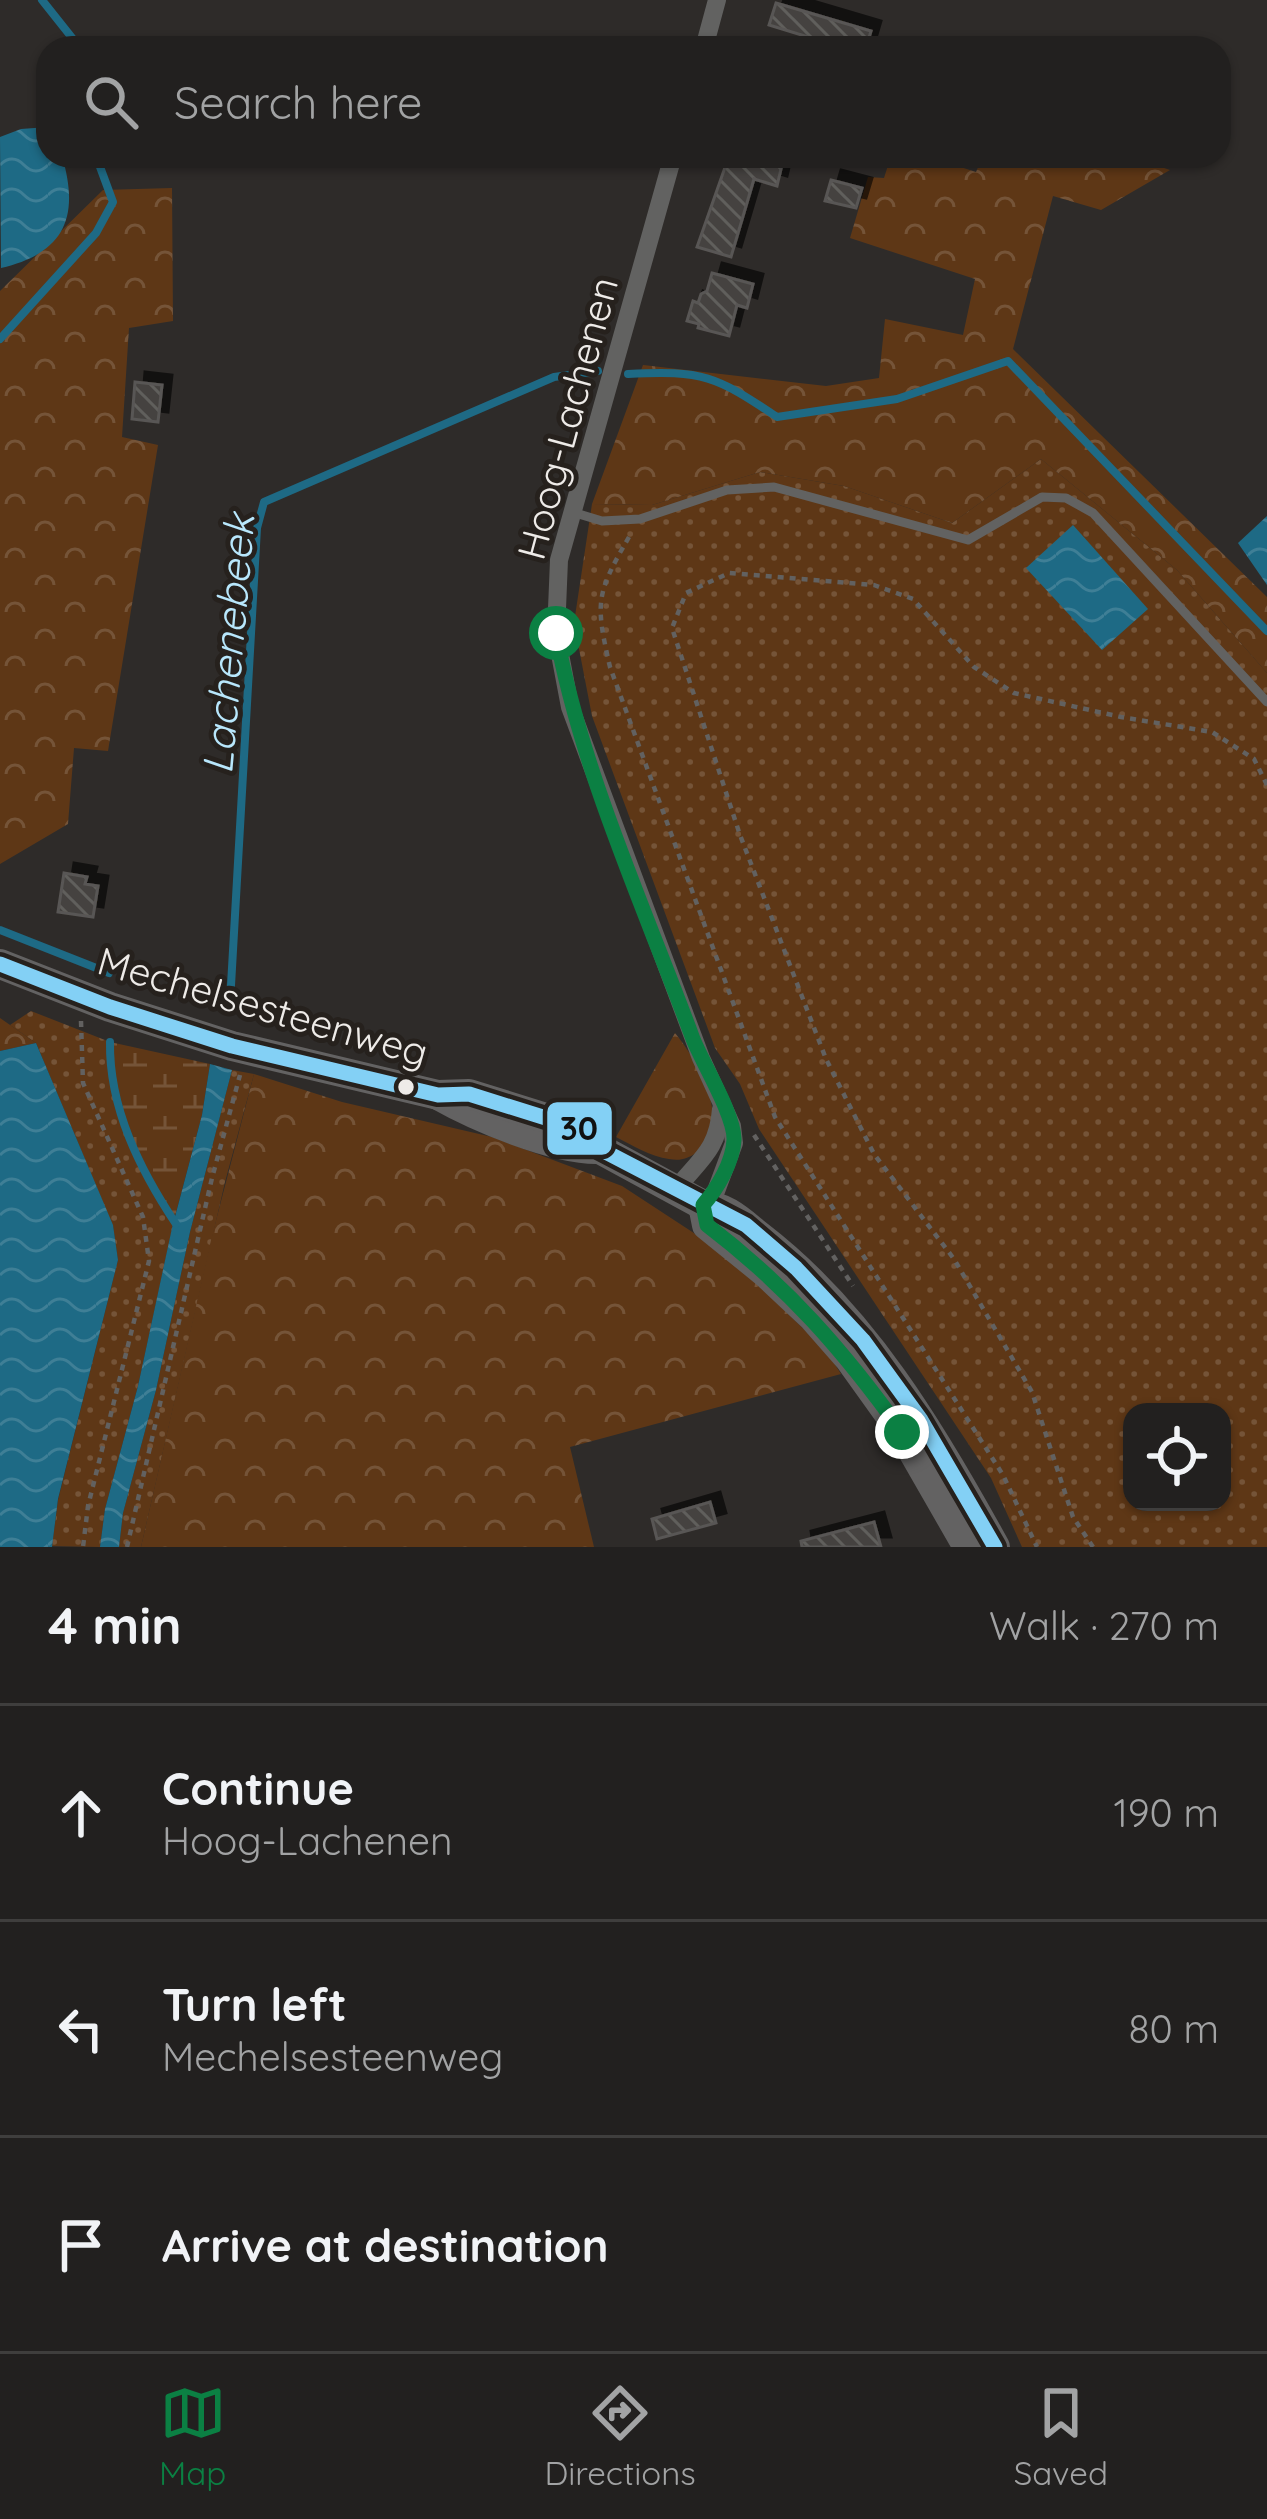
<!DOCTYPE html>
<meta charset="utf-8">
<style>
:root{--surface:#22201f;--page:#2e2d2c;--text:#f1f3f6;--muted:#a2a3a4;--line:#3f3e3d;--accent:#0b8043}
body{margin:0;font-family:Quicksand,sans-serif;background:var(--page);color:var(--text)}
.controls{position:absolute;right:36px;bottom:36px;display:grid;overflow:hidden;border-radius:24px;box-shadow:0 3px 9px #0004}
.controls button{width:108px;height:108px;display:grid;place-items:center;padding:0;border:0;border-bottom:3px solid var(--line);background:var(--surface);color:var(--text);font:60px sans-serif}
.stop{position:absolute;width:36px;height:36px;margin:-27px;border:9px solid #0b8043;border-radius:50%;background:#fff}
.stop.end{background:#0b8043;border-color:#fff;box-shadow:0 3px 12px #0008}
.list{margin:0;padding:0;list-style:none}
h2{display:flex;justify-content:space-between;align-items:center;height:156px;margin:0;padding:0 48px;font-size:51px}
h2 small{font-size:39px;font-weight:400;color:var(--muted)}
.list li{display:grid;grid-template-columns:78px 1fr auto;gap:36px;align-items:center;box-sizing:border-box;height:216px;padding:0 48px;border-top:3px solid var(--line)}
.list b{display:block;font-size:45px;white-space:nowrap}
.list p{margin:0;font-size:39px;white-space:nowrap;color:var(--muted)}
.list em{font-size:39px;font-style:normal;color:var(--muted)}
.icon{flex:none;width:66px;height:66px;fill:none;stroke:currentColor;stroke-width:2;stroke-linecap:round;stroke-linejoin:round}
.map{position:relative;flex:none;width:1267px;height:1547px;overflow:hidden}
.search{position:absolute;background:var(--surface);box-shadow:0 3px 9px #0004;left:36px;right:36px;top:36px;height:132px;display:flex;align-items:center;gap:30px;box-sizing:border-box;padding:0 42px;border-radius:36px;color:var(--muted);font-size:45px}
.sheet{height:804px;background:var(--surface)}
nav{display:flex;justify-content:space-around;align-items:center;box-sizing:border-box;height:168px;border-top:3px solid var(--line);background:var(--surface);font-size:33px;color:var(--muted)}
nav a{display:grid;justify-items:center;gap:6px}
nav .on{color:var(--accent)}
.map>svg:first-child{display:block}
.grass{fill:url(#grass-dots);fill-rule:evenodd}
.forest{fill:url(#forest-crowns)}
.wetland{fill:url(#wetland-marsh)}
.water{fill:url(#water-waves)}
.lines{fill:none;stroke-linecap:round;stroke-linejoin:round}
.stream{stroke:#1e6a85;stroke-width:8}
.building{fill:url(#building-back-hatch);stroke:#595654;stroke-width:3;filter:url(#shadow)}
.path{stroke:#626160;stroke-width:4.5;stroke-dasharray:6 6;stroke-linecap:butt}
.service{stroke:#626261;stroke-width:9}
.minor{stroke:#626261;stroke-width:18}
.primary{stroke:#636262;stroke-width:30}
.bus-1-casing{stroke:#26211d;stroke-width:24}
.bus-1{stroke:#83d0f5;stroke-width:15}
.route{stroke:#0b8043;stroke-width:15}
.bus-dot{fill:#eeebe8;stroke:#26211d;stroke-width:4.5}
.labels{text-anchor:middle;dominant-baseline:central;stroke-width:10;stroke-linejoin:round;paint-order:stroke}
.street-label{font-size:39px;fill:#eeebe8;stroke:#26211d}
.water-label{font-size:42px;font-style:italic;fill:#b8e7fc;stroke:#26211d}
.line-badge{stroke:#26211d;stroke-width:4.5}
.pale-badge-label{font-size:33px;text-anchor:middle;font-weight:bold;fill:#111}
</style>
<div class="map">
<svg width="1267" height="1547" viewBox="0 0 1267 1547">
<defs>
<pattern id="grass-dots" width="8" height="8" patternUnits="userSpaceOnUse" patternTransform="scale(3)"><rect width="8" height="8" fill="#5e3716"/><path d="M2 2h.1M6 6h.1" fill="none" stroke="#755438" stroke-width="1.8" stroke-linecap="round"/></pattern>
<pattern id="forest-crowns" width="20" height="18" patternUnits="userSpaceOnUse" patternTransform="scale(3)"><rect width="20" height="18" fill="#5e3716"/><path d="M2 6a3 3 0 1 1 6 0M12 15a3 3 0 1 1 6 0" fill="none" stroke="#755438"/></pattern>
<pattern id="wetland-marsh" width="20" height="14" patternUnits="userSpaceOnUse" patternTransform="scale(3)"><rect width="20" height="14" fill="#5e3716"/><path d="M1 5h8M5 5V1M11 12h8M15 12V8" fill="none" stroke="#755438"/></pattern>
<pattern id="water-waves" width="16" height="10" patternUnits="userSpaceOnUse" patternTransform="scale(3)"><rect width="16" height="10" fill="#1e6a85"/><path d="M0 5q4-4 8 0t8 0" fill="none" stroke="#3f7f96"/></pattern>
<pattern id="building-back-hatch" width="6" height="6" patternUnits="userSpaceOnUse" patternTransform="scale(3)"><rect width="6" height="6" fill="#454341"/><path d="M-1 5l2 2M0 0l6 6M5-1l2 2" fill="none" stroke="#605e5c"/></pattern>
<filter id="shadow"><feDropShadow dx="10" dy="-10" stdDeviation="0" flood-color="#0009"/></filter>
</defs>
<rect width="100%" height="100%" fill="#2e2b29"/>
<g class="grass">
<path d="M1041 459 1177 570 1267 673V1547H1022L991 1478 759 1129 740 1084 715 1048 592 716 574 623 592 504 652 505 760 472 844 486 952 523ZM1132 1412H1222V1502H1132Z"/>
<polygon points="31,1011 110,1042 124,1128 174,1220 138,1386 105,1509 100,1547 52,1546 58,1500 118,1260 113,1226 36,1043 10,1025"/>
<polygon points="232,1070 254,1074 225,1182 141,1547 119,1547 123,1513 156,1390 190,1232"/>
</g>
<g class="forest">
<polygon points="891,156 926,156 976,172 983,156 1129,156 1170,170 1101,210 1053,196 1013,349 1267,597 1267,673 1177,570 1041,459 952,523 844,486 760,472 652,505 592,504 643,365 826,386 879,378 885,319 963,335 975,279 850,238 868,177 884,178"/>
<polygon points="172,188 173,321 129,328 122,437 158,445 108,751 74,748 68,824 0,864 0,291 103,190"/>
<polygon points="0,1018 36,1043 0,1051"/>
<path d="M675 1033C698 1061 735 1125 696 1153 687 1159 680 1161 669 1159 651 1157 632 1145 616 1137Z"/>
<polygon points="254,1074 342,1102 492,1137 622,1186 729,1256 827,1352 841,1374 570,1447 594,1547 141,1547 212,1236"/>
</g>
<path class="wetland" d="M110 1042 210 1064 202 1115 174 1220C142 1164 108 1109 110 1042Z"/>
<g class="water">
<path d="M48 127V156H62C80 217 65 253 1 268L0 137 21 129Z"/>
<polygon points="1267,516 1267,585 1238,543"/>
<polygon points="1073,525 1148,609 1102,650 1026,568"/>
<polygon points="36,1043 113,1225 118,1260 58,1499 52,1547 0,1547 0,1051"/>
<polygon points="210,1064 232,1070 190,1232 156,1390 123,1513 119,1547 100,1547 105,1509 138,1386 172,1228 202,1115"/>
</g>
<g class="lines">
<g class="stream">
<polyline points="42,0 73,39 75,48"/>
<polyline points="0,339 96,233 113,202 96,156"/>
<path d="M628 374C703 370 716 376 777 417L897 399 1008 361 1267 631"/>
<polyline points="0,930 109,973"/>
<polyline points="230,1003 257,528 264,502 554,377 598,371"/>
<path d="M110 1042C109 1108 140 1170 176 1224"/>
</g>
</g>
<g class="building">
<polygon points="776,3 871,31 866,48 816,48 818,40 769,25"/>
<polygon points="729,156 784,156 777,186 754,179 731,257 697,247"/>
<polygon points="831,180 862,188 856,208 825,201"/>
<polygon points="712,273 753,284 747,308 737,305 729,336 698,328 699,324 687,321 693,301 698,303 701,294 707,291"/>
<polygon points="135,382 162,385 158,422 132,419"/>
<polygon points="64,873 87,877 85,884 98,886 93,917 58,912"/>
<polygon points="710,1502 716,1523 657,1539 652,1519"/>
<polygon points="874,1522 881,1547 802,1547 801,1541"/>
</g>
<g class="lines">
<g class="path">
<path d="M629 537C596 594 595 602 610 667L775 1117 1003 1475 1037 1547"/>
<polyline points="81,1021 83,1083 143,1217 149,1261 88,1506 83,1547"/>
<polyline points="754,1135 853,1286"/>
<polyline points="127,1547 212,1178 240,1075"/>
<polyline points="1093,1547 1073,1517 1032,1392 954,1259 874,1154 826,1059 740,835 672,628 686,593 729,573 874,585 913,599 974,667 1014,693 1121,717 1212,732 1254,759 1267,785"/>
</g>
<polyline class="service" points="572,512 602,521 640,519 727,490 774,487 968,540 1042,497 1066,498 1093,513 1267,702"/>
<g class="minor">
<polyline points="704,48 717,0"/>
<polyline points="673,156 559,560 556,633 570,707 701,1058 732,1126 734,1143 716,1191 703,1205"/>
<path d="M676 1189C700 1159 718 1150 721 1109"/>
</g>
<g class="primary">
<path d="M0 964 110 1007 232 1046 438 1095C477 1117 556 1151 600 1149"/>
<path d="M438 1095 469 1094 581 1129 600 1149 703 1205C727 1207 740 1221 759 1236 863 1316 933 1434 995 1547"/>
<polyline points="703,1205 707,1225 765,1272 813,1317 849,1358 902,1432 968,1547"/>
</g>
<g class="bus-1-casing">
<polyline id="bus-1" points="0,964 110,1007 232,1046 438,1095 469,1094 581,1129 600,1149 746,1225 796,1268 863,1340 921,1420 995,1547"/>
</g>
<use href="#bus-1" class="bus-1"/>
</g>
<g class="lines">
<path class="route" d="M556 633C582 773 644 906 693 1039 703 1064 735 1116 734 1140 733 1162 717 1189 703 1205L707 1225C787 1286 844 1351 902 1432"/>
</g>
<circle class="bus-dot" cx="406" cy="1087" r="10"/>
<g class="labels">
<g class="street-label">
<text transform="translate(567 418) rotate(-75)">Hoog-Lachenen</text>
<text transform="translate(263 1006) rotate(16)">Mechelsesteenweg</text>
</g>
<g class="water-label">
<text transform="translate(228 644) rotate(-85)">Lachenebeek</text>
</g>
</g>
<rect class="line-badge" x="545" y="1100" width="69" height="57" rx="12" fill="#83d0f5"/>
<g class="pale-badge-label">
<text x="579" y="1140">30</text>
</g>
</svg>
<div class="controls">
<button><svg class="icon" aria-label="locate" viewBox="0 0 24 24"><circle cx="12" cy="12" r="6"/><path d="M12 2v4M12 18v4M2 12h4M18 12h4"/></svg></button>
</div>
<div class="stop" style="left:556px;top:633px"></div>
<div class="stop end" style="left:902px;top:1432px"></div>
<div class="search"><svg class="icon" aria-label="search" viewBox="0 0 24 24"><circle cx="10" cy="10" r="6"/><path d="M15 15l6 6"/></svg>Search here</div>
</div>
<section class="sheet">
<h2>4 min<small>Walk · 270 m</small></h2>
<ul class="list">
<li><svg class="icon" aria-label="ahead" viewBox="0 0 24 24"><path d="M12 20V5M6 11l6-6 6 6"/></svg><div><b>Continue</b><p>Hoog-Lachenen</p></div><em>190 m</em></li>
<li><svg class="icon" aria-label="left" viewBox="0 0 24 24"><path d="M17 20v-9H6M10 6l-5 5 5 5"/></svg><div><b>Turn left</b><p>Mechelsesteenweg</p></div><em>80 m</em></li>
<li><svg class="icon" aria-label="arrive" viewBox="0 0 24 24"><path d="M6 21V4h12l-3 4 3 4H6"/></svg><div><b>Arrive at destination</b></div></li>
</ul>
</section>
<nav>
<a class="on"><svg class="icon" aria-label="map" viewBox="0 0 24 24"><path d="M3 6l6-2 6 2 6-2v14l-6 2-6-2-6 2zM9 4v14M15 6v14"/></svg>Map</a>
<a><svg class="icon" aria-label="directions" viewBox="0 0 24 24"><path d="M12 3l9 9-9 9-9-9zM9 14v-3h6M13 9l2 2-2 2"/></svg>Directions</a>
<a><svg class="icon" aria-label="saved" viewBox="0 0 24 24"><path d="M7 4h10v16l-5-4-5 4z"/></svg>Saved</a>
</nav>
